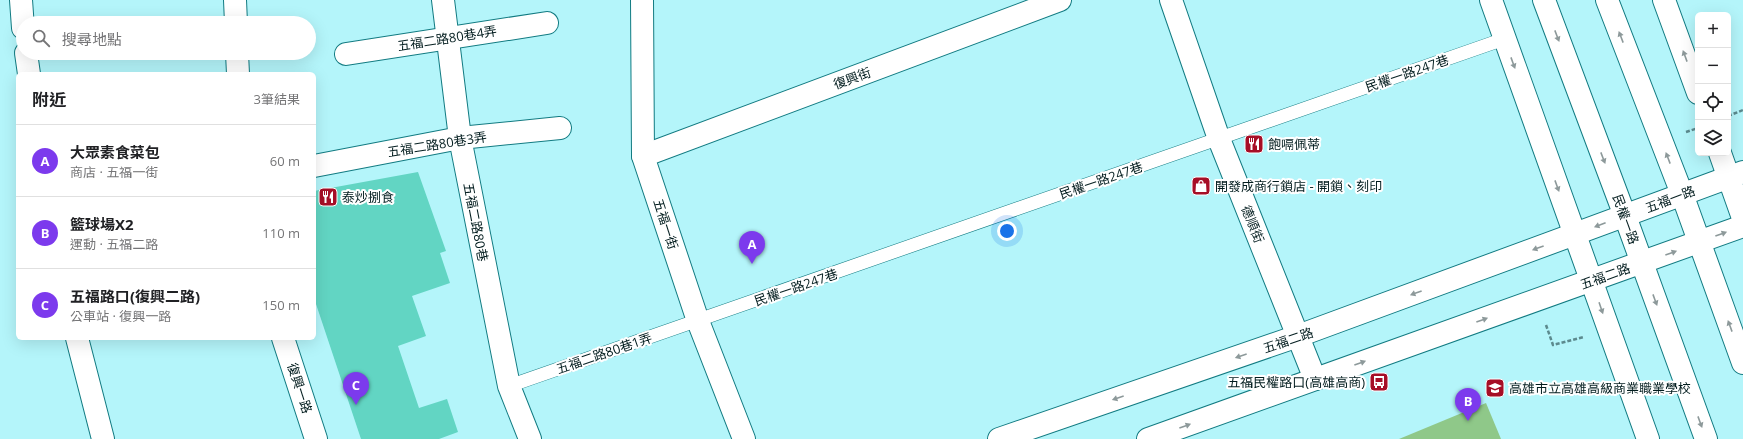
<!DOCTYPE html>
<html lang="zh-TW">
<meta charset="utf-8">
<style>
:root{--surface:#fff;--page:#f2f2f2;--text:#202124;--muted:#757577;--line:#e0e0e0;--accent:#7c3aed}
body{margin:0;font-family:"Open Sans","Noto Sans TC",sans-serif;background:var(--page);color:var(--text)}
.controls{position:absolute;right:12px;top:12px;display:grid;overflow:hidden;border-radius:6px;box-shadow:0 4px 16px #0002}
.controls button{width:36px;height:36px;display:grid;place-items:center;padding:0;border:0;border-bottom:1px solid var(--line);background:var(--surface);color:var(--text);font:20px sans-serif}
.you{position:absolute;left:1007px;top:231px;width:14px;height:14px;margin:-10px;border:3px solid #fff;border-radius:50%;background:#1a73e8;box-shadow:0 0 0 6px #1a73e833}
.badge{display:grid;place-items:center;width:26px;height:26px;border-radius:50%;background:var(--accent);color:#fff;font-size:13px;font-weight:700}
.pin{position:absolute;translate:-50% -33px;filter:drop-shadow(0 1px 2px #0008)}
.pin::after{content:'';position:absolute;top:21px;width:14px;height:12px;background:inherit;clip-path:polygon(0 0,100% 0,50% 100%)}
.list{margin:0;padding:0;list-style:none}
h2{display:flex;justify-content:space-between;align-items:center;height:52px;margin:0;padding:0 16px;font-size:17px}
h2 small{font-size:13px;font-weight:400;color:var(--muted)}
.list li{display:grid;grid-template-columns:26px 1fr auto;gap:12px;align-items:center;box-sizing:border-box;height:72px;padding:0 16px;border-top:1px solid var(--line)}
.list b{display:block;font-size:15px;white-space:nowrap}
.list p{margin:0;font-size:13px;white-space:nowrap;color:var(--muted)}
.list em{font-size:13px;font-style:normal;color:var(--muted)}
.icon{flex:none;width:22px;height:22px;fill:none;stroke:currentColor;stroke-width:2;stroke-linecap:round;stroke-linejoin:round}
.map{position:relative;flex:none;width:1743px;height:439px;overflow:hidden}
.search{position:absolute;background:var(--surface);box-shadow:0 4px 16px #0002;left:16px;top:16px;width:300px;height:44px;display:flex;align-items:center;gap:10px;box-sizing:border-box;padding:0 14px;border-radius:22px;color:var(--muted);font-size:15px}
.panel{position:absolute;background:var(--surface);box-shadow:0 4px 16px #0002;left:16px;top:72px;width:300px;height:268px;border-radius:6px}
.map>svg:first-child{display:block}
.grass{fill:#8fc889}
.building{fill:#62d5c3}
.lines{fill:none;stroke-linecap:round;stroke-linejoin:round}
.service-casing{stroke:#127b82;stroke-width:14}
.minor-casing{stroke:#127b82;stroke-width:24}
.tertiary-casing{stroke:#127b82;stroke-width:24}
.secondary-casing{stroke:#127b82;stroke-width:24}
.path{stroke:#5c8a8e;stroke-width:2.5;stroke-dasharray:4 2;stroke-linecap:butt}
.service{stroke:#fff;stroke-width:13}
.minor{stroke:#fff;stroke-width:22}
.tertiary{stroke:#fff;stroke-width:22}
.secondary{stroke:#fff;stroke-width:22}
.oneway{fill:#8d999a}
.labels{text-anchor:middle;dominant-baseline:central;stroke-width:4;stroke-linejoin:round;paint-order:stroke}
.street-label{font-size:13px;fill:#021c1e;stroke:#fff}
.poi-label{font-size:13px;fill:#021c1e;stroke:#fff;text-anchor:start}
</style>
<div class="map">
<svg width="1743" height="439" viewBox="0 0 1743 439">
<rect width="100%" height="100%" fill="#b4f5fa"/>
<polygon class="grass" points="1486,403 1501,439 1399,439"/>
<polygon class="building" points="418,172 446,251 440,253 450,283 412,296 426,336 398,346 419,408 447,399 458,432 439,439 361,439 314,298 314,191"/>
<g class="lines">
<g class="service-casing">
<polyline id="service" points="509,386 1504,39"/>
</g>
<g class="minor-casing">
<g id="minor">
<polyline points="21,0 23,28"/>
<polyline points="443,0 460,138 509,386 530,439"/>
<polyline points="642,0 643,156 698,321 744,439"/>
<polyline points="1171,0 1219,139 1315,379"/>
<polyline points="26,53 29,74"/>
<polyline points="346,54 547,23"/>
<polyline points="643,156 1060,0"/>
<polyline points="314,166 460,138 560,128"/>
<polyline points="77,338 103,439"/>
</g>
</g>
<g class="tertiary-casing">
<g id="tertiary">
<polyline points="235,0 236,23"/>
<polyline points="1491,0 1648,439"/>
<polyline points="1664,0 1698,93"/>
<polyline points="237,53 238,74"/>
<polyline points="1720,153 1743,218"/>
<polyline points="283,338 316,439"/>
<polyline points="999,439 1298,336 1743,172"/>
<polyline points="1148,439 1743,226"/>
</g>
</g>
<g class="secondary-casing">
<g id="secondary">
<polyline points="1544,0 1625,216 1706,439"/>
<polyline points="1607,0 1682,194 1743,363"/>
</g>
</g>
<g class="path">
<polyline points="1728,116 1743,110"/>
<polyline points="1686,132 1698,128"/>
<polyline points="1546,325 1553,345 1584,337"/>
</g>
<use href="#service" class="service"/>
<use href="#minor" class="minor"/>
<use href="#tertiary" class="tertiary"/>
<use href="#secondary" class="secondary"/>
</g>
<defs><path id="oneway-solid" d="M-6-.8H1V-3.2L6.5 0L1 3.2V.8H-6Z"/></defs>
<g class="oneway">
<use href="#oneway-solid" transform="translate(1557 36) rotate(69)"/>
<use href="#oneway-solid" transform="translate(1621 37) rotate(-111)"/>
<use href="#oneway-solid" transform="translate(1685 56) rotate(-110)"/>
<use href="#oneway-solid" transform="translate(1513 63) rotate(70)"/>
<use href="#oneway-solid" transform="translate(1603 158) rotate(69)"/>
<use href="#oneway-solid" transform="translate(1668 158) rotate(-111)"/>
<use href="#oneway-solid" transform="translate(1557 186) rotate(70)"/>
<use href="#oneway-solid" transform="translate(1600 225) rotate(159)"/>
<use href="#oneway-solid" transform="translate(1721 234) rotate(-20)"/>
<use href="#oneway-solid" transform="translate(1538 248) rotate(160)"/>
<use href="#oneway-solid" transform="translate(1671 253) rotate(-20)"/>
<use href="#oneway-solid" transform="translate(1416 293) rotate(160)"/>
<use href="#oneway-solid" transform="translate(1655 300) rotate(70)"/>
<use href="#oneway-solid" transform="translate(1601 308) rotate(71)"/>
<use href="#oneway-solid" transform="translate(1482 320) rotate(-20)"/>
<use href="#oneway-solid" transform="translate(1730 326) rotate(-110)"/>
<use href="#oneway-solid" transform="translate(1241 356) rotate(161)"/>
<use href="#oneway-solid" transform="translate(1360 363) rotate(-20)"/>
<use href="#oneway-solid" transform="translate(1118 398) rotate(161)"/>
<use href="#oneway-solid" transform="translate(1700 422) rotate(70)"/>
<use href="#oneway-solid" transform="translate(1185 426) rotate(-20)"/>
</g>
<defs>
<g id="restaurant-square" transform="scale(1)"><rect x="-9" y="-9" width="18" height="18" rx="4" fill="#a60e26" stroke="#fff"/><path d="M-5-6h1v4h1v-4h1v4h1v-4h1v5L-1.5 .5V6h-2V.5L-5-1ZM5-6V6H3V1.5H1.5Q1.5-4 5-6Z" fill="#fff"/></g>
<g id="shop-square" transform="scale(1)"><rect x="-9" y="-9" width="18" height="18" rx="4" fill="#a60e26" stroke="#fff"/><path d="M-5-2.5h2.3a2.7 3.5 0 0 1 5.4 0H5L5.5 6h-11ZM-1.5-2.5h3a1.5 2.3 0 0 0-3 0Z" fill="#fff"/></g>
<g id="bus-square" transform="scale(1)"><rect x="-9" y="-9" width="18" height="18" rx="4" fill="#a60e26" stroke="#fff"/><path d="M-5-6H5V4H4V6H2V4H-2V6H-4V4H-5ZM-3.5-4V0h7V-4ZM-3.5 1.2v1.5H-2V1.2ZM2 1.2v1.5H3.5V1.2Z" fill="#fff"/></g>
<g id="school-square" transform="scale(1)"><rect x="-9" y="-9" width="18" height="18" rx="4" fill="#a60e26" stroke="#fff"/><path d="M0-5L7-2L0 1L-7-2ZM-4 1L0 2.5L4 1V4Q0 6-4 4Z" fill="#fff"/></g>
</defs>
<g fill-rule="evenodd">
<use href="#restaurant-square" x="1254" y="144"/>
<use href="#shop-square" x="1201" y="186"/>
<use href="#restaurant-square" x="328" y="197"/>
<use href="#bus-square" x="1379" y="382"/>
<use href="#school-square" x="1495" y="388"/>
</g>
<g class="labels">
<g class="street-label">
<text transform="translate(447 38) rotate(-9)">五福二路80巷4弄</text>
<text transform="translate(1407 73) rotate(-19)">民權一路247巷</text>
<text transform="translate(852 78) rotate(-20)">復興街</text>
<text transform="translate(437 144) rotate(-9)">五福二路80巷3弄</text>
<text transform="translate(1101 180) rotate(-19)">民權一路247巷</text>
<text transform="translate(1670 199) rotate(-21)">五福一路</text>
<text transform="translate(1626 219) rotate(70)">民權一路</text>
<text transform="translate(476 222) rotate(79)">五福二路80巷</text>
<text transform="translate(666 224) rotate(72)">五福一街</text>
<text transform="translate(1253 224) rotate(68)">德順街</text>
<text transform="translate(1605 276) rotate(-20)">五福二路</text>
<text transform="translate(796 287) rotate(-19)">民權一路247巷</text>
<text transform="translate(1288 340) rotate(-19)">五福二路</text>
<text transform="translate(604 353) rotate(-19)">五福二路80巷1弄</text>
<text transform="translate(300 388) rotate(72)">復興一路</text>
</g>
<g class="poi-label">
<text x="1268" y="144">飽嗝佩蒂</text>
<text x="1215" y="186">開發成商行鎖店 - 開鎖、刻印</text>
<text x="342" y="197">泰炒捌食</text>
<text x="1365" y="382" text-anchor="end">五福民權路口(高雄高商)</text>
<text x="1509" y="388">高雄市立高雄高級商業職業學校</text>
</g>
</g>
</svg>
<div class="controls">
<button>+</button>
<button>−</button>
<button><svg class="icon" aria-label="locate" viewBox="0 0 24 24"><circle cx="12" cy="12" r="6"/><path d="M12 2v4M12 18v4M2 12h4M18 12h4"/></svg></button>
<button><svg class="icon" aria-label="layers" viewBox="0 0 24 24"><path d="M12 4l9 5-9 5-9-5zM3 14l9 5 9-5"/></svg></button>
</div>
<div class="you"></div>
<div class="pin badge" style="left:752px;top:264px">A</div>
<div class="pin badge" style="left:1468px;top:421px">B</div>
<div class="pin badge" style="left:356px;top:405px">C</div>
<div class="search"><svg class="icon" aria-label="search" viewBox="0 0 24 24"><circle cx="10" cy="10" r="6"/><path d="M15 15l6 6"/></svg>搜尋地點</div>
<section class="panel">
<h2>附近<small>3筆結果</small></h2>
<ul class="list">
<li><span class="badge">A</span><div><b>大眾素食菜包</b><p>商店 · 五福一街</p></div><em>60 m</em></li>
<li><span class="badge">B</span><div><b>籃球場X2</b><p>運動 · 五福二路</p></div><em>110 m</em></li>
<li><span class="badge">C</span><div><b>五福路口(復興二路)</b><p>公車站 · 復興一路</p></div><em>150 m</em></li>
</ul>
</section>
</div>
